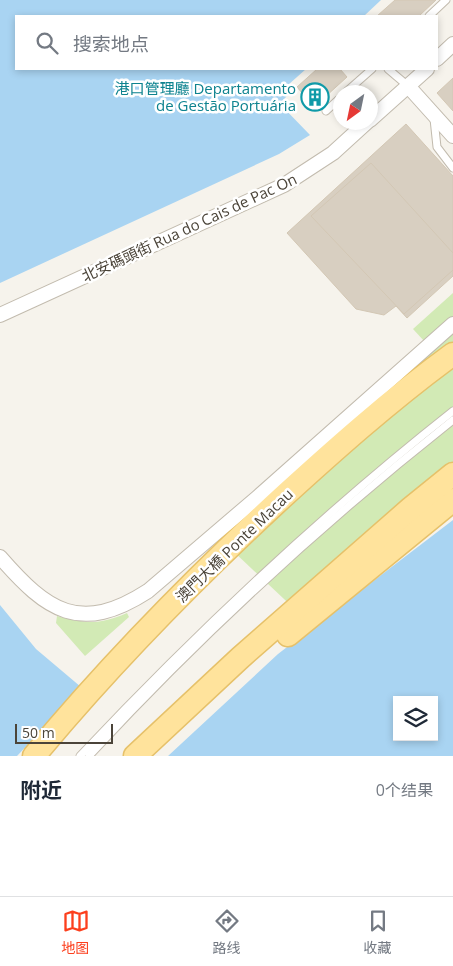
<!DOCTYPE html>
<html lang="zh">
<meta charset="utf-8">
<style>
:root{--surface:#fff;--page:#f6f6f7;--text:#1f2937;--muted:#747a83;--line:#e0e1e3;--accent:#fc3f1d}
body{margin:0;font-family:"Open Sans","Noto Sans SC",sans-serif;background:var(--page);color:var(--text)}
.controls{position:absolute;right:15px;bottom:15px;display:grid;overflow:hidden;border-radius:0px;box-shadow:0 2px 8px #0003}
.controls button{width:45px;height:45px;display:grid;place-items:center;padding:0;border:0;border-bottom:1px solid var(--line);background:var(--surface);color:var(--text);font:25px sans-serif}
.compass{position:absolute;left:333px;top:85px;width:45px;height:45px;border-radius:50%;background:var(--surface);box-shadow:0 2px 8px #0003;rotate:213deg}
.scale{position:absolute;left:15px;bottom:12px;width:98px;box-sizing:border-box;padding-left:5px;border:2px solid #4b4439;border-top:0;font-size:14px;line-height:18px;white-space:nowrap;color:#4b4439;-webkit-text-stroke:4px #fff;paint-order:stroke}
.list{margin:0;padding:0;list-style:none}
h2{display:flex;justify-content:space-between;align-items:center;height:65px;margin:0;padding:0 20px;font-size:21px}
h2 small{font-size:16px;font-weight:400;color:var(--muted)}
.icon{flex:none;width:28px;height:28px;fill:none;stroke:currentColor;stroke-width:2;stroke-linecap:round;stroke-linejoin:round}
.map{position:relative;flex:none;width:453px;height:756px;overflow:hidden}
.search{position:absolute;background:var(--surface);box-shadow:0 2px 8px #0003;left:15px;right:15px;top:15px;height:55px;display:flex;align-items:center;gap:12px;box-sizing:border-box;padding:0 18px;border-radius:0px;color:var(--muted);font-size:19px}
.sheet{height:140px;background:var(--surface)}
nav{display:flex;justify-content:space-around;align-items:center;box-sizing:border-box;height:70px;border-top:1px solid var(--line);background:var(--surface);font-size:14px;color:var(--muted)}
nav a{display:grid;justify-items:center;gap:2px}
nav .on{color:var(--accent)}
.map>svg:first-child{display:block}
.green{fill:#d2eab5}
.water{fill:#a9d4f2;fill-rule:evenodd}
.pier{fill:#f6f3ec}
.building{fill:#d8cfc1;stroke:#d3c7b4}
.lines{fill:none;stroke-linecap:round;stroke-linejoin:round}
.lane-casing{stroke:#c2bbae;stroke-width:9}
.street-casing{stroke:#c2bbae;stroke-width:16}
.primary-casing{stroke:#e6c16a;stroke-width:25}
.lane{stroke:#fff;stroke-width:7}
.street{stroke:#fff;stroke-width:14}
.primary{stroke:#ffe39c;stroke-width:22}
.labels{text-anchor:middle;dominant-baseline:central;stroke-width:5;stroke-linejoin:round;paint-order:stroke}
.culture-label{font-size:15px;fill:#0d838f;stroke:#fff;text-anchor:end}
.street-label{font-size:15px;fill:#4b4439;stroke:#fff}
</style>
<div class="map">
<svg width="453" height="756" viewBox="0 0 453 756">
<rect width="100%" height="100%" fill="#f6f3ec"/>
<g class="green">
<polygon points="453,293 453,318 425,342 413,329"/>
<polygon points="453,333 453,345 344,432 413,366"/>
<polygon points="453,364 453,468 301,615 234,552 346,452"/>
<path d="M127 613 129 617 85 656 56 623 57 616C85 624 100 625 127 613Z"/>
</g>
<g class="water">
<polygon points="0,0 381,0 364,16 16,16 16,69 306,69 288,85 292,90 280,104 310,135 279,154 0,283"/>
<path d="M453 468V756H0V605L36 649 81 687 122 734 138 744ZM397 700H434V737H397Z"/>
</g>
<polygon class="pier" points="453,467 453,520 278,654 168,756 17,756 84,686 124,733 139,742"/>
<g class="building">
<polygon points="395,0 436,0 419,16 377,16"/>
<polygon points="317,69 340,69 347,77 314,107 297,87"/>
<polygon points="453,78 453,111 437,93"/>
<polygon points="406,124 453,176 453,276 407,318 396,306 384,315 356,309 287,233"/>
<polygon points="371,163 453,253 453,270 404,314 311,216"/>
</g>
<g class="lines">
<g class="lane-casing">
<g id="lane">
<polyline points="429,16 446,0"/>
<polyline points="388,69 408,86"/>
<polyline points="346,92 372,69"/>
<polyline points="326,111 340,98"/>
<polyline points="434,119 437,147 453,168"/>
<path d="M80 756C196 633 320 516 453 411"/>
<path d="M89 756C201 635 324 522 453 420"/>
</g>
</g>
<g class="street-casing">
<g id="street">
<polyline points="437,59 453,44"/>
<polyline points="408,86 453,136"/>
<polyline points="370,120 427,69"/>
<polyline points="0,315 284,185 333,153 367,122"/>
<path d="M0 557C47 611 80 635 148 591L258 497 453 324"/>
</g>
</g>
<g class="primary-casing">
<g id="primary">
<polyline points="288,635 453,500"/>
<path d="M34 756C108 667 189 584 274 505 332 452 390 400 453 354"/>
<polyline points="135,756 240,658 411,508 453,474"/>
</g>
</g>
<use href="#lane" class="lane"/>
<use href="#street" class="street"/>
<use href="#primary" class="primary"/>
</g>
<defs>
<g id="building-ring" transform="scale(1.4375)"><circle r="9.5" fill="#fff" stroke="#0f9aa8" stroke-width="1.5"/><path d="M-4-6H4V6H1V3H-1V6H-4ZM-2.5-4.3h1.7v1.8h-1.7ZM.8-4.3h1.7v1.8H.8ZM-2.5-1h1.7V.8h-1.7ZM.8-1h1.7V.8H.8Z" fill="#0f9aa8"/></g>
</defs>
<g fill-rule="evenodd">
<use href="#building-ring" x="315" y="97"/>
</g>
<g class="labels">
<g class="culture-label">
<text x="296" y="88">港口管理廳 Departamento<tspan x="296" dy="17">de Gestão Portuária</tspan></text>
</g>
<g class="street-label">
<text transform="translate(189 227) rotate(-25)">北安碼頭街 Rua do Cais de Pac On</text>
<text transform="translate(234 545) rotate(-44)">澳門大橋 Ponte Macau</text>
</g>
</g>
</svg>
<div class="controls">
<button><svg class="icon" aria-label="layers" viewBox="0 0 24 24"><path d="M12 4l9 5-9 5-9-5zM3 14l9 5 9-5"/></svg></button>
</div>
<svg class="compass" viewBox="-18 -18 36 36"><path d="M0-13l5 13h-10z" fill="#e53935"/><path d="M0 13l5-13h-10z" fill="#747a83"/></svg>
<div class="scale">50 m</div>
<div class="search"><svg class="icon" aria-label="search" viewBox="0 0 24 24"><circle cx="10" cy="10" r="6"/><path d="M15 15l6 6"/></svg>搜索地点</div>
</div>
<section class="sheet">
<h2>附近<small>0个结果</small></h2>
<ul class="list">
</ul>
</section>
<nav>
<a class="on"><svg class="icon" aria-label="map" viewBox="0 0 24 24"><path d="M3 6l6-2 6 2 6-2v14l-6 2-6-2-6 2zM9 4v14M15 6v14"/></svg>地图</a>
<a><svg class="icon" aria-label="directions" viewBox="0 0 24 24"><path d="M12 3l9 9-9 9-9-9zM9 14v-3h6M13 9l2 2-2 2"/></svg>路线</a>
<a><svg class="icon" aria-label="saved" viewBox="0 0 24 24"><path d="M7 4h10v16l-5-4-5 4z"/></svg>收藏</a>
</nav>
